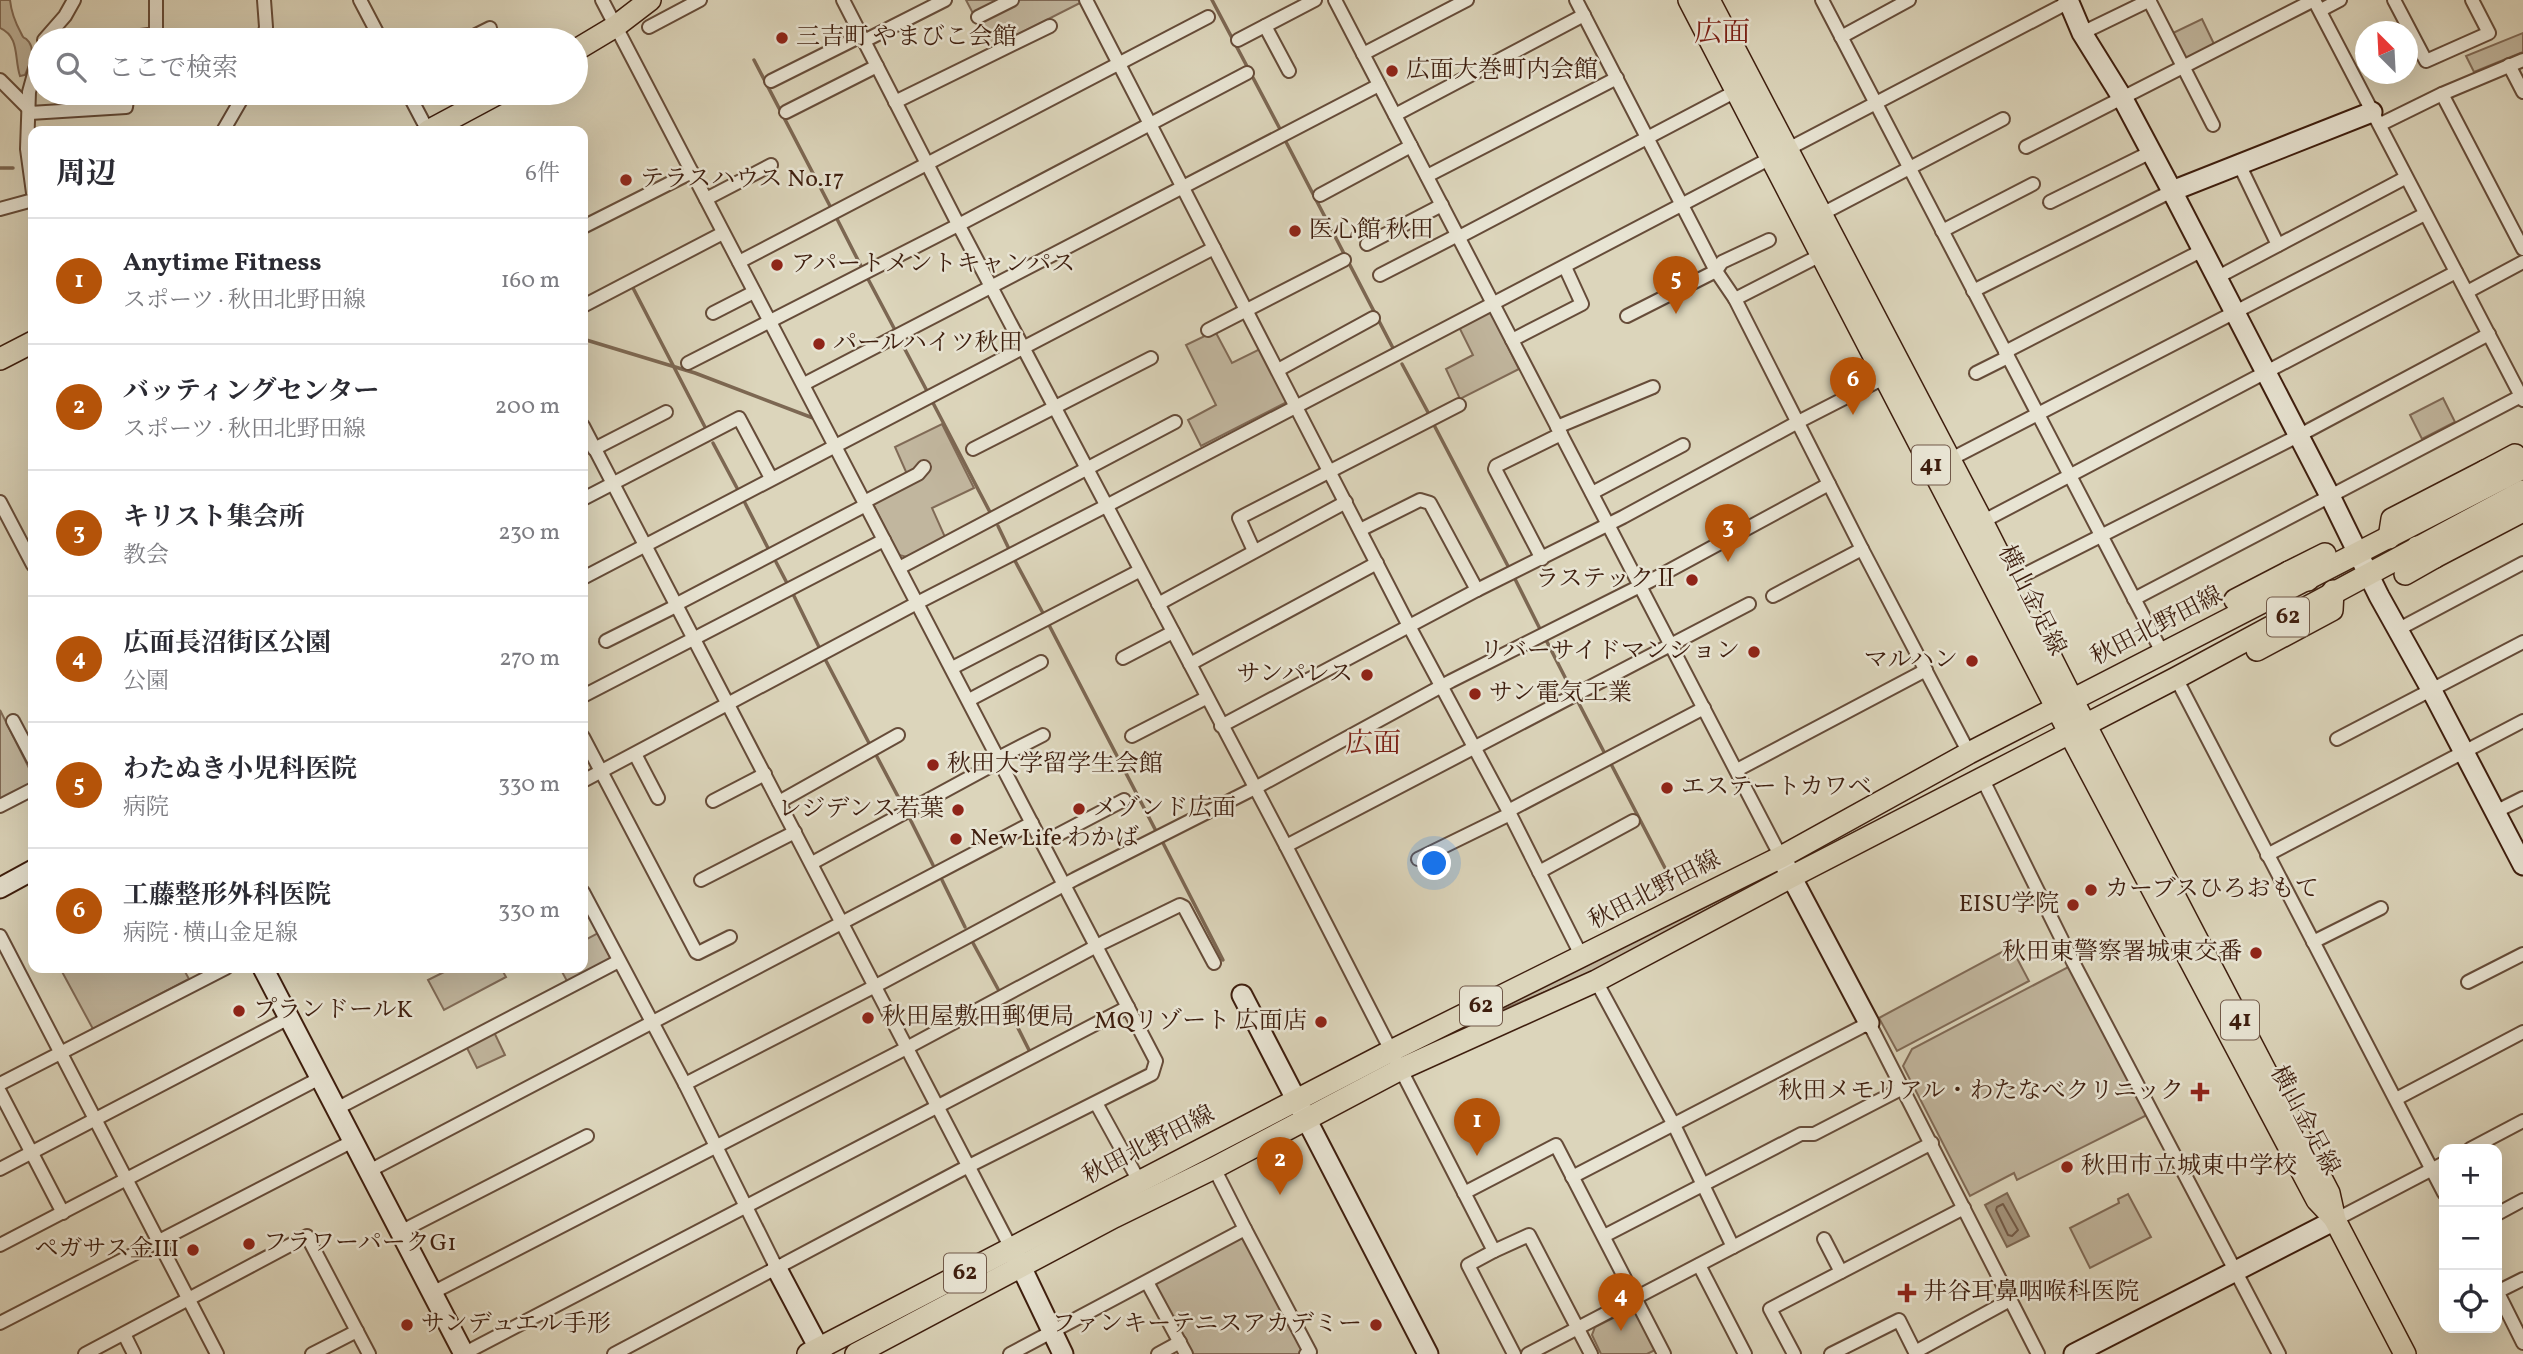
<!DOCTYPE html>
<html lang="ja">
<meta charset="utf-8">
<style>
:root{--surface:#fff;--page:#f2f2f3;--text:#2b2b33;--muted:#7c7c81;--line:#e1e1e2;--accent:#b45309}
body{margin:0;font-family:Vollkorn,"Noto Serif JP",serif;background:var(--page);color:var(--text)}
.controls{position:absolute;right:21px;bottom:21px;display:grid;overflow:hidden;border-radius:14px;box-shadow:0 7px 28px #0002}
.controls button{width:63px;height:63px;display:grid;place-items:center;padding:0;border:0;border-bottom:2px solid var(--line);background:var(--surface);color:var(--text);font:35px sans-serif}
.compass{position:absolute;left:2355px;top:21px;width:63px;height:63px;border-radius:50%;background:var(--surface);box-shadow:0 7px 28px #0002;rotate:336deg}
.you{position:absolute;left:1435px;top:864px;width:24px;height:24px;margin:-18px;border:5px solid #fff;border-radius:50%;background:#1a73e8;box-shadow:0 0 0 10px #1a73e833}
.badge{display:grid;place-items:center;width:46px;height:46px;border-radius:50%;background:var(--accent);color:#fff;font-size:23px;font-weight:700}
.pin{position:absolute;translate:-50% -58px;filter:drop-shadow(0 2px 4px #0008)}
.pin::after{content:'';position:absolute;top:37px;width:24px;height:21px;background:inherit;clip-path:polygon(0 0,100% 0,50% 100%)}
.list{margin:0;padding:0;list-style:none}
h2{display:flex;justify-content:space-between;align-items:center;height:91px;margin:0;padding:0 28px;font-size:30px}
h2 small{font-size:23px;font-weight:400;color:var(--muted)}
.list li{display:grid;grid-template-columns:46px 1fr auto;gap:21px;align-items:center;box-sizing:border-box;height:126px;padding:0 28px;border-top:2px solid var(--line)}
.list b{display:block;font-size:26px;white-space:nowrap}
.list p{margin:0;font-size:23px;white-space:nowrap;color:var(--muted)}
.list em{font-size:23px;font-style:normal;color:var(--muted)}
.icon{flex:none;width:38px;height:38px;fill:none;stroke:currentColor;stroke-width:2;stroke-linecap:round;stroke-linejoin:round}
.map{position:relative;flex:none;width:2523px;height:1354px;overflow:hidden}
.search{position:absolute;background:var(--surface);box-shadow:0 7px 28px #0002;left:28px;top:28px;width:560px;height:77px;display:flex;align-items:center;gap:18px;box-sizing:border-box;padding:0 24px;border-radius:38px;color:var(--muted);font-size:26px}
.panel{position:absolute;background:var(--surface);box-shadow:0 7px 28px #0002;left:28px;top:126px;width:560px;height:847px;border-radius:14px}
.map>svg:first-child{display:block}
.green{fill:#c1b69e;stroke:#806a56;stroke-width:2}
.water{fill:#a69780;stroke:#7c6752;stroke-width:2}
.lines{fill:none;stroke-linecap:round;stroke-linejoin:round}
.shore{stroke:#725a47;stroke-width:2}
.stream{stroke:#7c6752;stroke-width:3.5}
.street-casing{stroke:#664c39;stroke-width:16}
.secondary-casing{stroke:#3e1e0e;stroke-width:23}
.primary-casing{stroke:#3e1e0e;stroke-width:24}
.street{stroke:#e8e4d3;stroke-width:12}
.secondary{stroke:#e8e4d3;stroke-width:19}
.primary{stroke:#dcd5bb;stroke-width:21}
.poi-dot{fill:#8f2418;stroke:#e8e4d3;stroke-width:2.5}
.labels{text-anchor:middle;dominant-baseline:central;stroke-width:5;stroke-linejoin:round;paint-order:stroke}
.shield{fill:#e8e4d3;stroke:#715949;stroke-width:2}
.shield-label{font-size:23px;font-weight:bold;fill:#3e1e0e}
.poi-label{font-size:24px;fill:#3e1e0e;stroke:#e8e4d3;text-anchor:start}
.street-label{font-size:24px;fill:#3e1e0e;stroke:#e8e4d3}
.quarter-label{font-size:28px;fill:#7a1f14;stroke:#e8e4d3}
</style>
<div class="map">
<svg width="2523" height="1354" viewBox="0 0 2523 1354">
<rect width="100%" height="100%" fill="#dcd5bb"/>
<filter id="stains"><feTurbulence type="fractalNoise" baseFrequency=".00286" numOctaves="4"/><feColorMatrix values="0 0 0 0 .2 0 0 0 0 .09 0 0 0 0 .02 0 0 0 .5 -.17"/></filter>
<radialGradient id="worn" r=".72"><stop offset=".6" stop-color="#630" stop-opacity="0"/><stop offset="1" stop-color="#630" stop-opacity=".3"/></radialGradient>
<g class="green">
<path d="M0 0H10C11 10 16 24 21 33 25 42 23 34 29 42 36 52 29 65 25 75L20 76C14 58 20 37 0 28Z"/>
<polygon points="966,0 1081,0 1082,2 991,48"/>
<polygon points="2202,19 2215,46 2186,60 2173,33"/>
<polygon points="2523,33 2523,52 2474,72 2466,56"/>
<polygon points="1489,309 1519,369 1460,399 1446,369 1473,355 1458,325"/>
<polygon points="1215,331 1232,363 1260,349 1287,402 1201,446 1188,420 1216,405 1186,345"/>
<polygon points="2443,398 2455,422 2422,439 2410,415"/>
<polygon points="942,424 974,488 932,508 945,537 907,557 899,555 872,502 907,474 895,447"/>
<polygon points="0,710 33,776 33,782 0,800"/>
<path d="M1759 880 1761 882C1708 910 1655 942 1601 968 1552 990 1502 1009 1453 1031L1652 929 1685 917Z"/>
<polygon points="598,933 612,960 568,983 560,968 583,968 583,941"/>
<polygon points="2011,947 2029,981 1897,1051 1879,1018"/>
<polygon points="2072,965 2149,1114 2017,1180 2014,1173 1970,1196 1903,1066 1912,1049"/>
<polygon points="60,968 183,968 189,979 93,1029"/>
<polygon points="452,968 501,968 506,977 444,1010 428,980"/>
<polygon points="493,1030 505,1055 477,1068 465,1044"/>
<polygon points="2128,1194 2151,1237 2090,1268 2070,1228 2119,1203 2118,1199"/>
<polygon points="1246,1233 1306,1354 1187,1354 1151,1284"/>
<polygon points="1629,1310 1640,1314 1657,1349 1647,1354 1601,1354 1592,1335 1595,1327"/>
</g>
<polygon class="water" points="2007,1193 2029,1236 2007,1247 1985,1205"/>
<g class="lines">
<polygon class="shore" points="2003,1204 2018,1230 2012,1236 2008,1235 1996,1210 1997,1207"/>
<g class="stream">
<polyline points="1212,0 1280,129"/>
<polyline points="754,60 830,206"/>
<polyline points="1285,140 1393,348"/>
<polyline points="0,168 13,168"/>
<polyline points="836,217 862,268"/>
<polyline points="868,279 895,330"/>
<polyline points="632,286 706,429"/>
<polyline points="583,339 695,373 813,418"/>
<polyline points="900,340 927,391"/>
<polyline points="1402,364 1430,416"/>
<polyline points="932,401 992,516"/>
<polyline points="1434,425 1509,568"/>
<polyline points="713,443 737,488"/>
<polyline points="745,503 769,550"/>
<polyline points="998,526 1009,549"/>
<polyline points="1014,559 1044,615"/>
<polyline points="776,562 788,585"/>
<polyline points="1515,579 1541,631"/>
<polyline points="793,594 819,647"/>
<polyline points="1049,625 1156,831"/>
<polyline points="1546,640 1572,691"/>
<polyline points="825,659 869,743"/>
<polyline points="1576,698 1604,752"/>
<polyline points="875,753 903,806"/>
<polyline points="1611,764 1665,868"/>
<polyline points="910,819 933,865"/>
<polyline points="1162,841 1223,960"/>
<polyline points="942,880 965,927"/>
<polyline points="973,943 998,989"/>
<polyline points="1006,1004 1030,1052"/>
</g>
<g class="street-casing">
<g id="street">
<polyline points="360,0 381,40"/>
<polyline points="602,0 1156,1061 1152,1074 959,1171 614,1354"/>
<polyline points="843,0 958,224 1286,846 1494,1251 1468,1265 1514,1354"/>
<polyline points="1086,0 1409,626 1510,814 1582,957"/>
<polyline points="1335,0 1781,857"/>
<polyline points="1576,0 1716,271 1735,299 1862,549 1969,753"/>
<polyline points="1822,0 2163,654"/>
<polyline points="2149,0 2213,125"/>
<polyline points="2314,0 2523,400"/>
<polyline points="2394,0 2426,61 2489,33 2472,0"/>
<polyline points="2321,10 2340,0"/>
<polyline points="978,17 1012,0"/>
<polyline points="1265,26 1289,71"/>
<polyline points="649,27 700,0"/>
<polyline points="2082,33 2150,0"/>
<polyline points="1841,37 1909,0"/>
<polyline points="44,40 65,16 74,0"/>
<polyline points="130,40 133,37 156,34 156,0"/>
<polyline points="263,40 266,27 264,0"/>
<polyline points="466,40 490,28"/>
<polyline points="1238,40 1315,0"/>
<polyline points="864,41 945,0"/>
<polyline points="1363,54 1467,0"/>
<polyline points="2509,65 2523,92"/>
<polyline points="0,80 29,109"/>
<polyline points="771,81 861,36"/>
<polyline points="408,93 428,131"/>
<polyline points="2442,94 2523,249"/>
<polyline points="895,102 1050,26"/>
<polyline points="786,112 877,66"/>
<polyline points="30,113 126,107 128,93"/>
<polyline points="1395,115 1584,15"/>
<polyline points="2381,124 2442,94 2523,60"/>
<polyline points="223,131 245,93"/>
<polyline points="2026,147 2314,0"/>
<polyline points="2239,164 2278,245"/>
<polyline points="1427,176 1617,78"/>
<polyline points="33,193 27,149 29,92 40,52"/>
<polyline points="1320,195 1411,146"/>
<polyline points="706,199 771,165"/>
<polyline points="2050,202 2151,152"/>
<polyline points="0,209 33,200"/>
<polyline points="1818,216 2003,119"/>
<polyline points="583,227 692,172"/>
<polyline points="1942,231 2033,184"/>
<polyline points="1459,237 1740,89"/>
<polyline points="1367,244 1442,205"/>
<polyline points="739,262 1208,17"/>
<polyline points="1380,275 1458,235"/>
<polyline points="2216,278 2405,178"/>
<polyline points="1973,291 2172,191"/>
<polyline points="2467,292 2523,262"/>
<polyline points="1735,299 1825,253"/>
<polyline points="583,306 723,233"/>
<polyline points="713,313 754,292"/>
<polyline points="1627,316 1716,271 1722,262 1769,240"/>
<polyline points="1208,330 1344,260"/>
<polyline points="1512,340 1582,304 1565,267"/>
<polyline points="2005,352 2201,251"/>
<polyline points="688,363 966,221 1247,73"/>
<polyline points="1278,370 1373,318"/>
<polyline points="1976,373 2008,357"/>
<polyline points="804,384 1379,85"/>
<polyline points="583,426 1011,1248"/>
<polyline points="1557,427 1653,387"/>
<polyline points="594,449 666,412"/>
<polyline points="973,449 1151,358"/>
<polyline points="1949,460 2425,214"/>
<polyline points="1592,493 1683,445"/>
<polyline points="583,499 739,418 771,478"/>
<polyline points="0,502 33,565"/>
<polyline points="864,502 918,474 924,467"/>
<polyline points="1978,524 2456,272"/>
<polyline points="1360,530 1420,500 1430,503 1477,590"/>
<polyline points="1254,551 1239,518 1459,405"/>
<polyline points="1542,559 1495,469 1496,466 1561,434"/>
<polyline points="899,568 1175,422"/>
<polyline points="583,578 1214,248"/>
<polyline points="2008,583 2298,436 2489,334"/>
<polyline points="1773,596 1862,549"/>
<polyline points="2134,599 2521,396"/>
<polyline points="1158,604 1346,502"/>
<polyline points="675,605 866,505"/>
<polyline points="2397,630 2523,563"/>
<polyline points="606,641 676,606"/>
<polyline points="1123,658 1173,632"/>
<polyline points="1190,664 1377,563"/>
<polyline points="952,668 1139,571"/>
<polyline points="2176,678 2444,1193"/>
<polyline points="583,696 884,540"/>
<polyline points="969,700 1041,662"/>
<polyline points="13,721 33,759"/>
<polyline points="1221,726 1477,590 1623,517 1798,422 1886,377"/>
<polyline points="1132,736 1206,698"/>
<polyline points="583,737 696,952 698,953 730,937"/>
<polyline points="2337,739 2523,642"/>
<polyline points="635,754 658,798"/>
<polyline points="998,758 1043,735"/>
<polyline points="1737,770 1926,670"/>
<polyline points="1982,778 2073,962 2279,1354"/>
<polyline points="583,781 917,603 1106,506 2069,2"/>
<polyline points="713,801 765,774"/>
<polyline points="779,802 898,735"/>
<polyline points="0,806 33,789"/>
<polyline points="1508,811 1704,708"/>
<polyline points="2495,812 2523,798"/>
<polyline points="1042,843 1124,800"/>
<polyline points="1286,846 1749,604"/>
<polyline points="2267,855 2523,721"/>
<polyline points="1418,859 1510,814"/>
<polyline points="812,863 1000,761"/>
<polyline points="1539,872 1633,821"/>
<polyline points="701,880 795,832"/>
<polyline points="583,892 685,1084 777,1269"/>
<polyline points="0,936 217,1354"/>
<polyline points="2313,942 2381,908"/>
<polyline points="1596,981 1674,1125 1733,1247"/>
<polyline points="2468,982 2523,954"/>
<polyline points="0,1084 226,968"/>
<polyline points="685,1084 885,981 1075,879 1255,788 1451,681 1650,581 1829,484"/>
<polyline points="0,1092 63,1213"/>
<polyline points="2396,1099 2523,1032"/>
<polyline points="1096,1103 1139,1181"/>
<polyline points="336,1109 619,961"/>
<polyline points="2470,1149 2523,1121"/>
<polyline points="1214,1168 1245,1229"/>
<polyline points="0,1169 289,1018"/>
<polyline points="369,1171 1032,823"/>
<polyline points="1572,1177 1869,1023 2038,1354"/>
<polyline points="1464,1193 1556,1145 1664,1354"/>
<polyline points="2497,1214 2523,1200"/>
<polyline points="2335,1220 2444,1163"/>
<polyline points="400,1232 587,1136"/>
<polyline points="1604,1236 1801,1134 1814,1134 1903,1088"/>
<polyline points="1824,1239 1841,1272"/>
<polyline points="0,1245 320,1078"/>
<polyline points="1494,1251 1529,1235 1591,1354"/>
<polyline points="1699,1265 1745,1354"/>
<polyline points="1147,1282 1186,1354"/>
<polyline points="2497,1291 2523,1343"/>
<polyline points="2497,1292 2523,1279"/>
<polyline points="432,1293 899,1052 1104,942 1180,905 1184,907 1214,963"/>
<polyline points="0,1323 353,1141"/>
<polyline points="124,1334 134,1354"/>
<polyline points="85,1354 307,1236 369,1354"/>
<polyline points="312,1354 357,1331"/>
<polyline points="463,1354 1128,1007"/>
<polyline points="1010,1354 1245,1229 1310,1352 1306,1354"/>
<polyline points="1158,1354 1180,1342"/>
<polyline points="1528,1354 1932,1143"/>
<polyline points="1794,1354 1770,1309 1964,1208"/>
<polyline points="1831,1354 1899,1320 1915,1352 2010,1300"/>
</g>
</g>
<g class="secondary-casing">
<g id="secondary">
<polyline points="2068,0 2082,33 2123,99 2172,191 2330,496 2379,596 2432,691 2523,865"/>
<polyline points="2172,191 2372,112"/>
<polyline points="1784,863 1869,1023"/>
<polyline points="0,888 33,870"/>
<polyline points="263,968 464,1354"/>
<polyline points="1242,995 1428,1354"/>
<polyline points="1015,1254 1063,1354"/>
<polyline points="777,1269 822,1354"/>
<polyline points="2074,1354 2335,1220"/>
</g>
</g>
<g class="primary-casing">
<g id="primary">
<polyline points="1689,0 2069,732 2317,1200 2334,1218"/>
<polyline points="1709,0 1982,521 2072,699 2329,1193 2335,1220 2405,1354"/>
<polyline points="576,50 616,26 650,0"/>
<polyline points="428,131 499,93"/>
<polyline points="0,359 33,342"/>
<polyline points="2485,471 2515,455"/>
<polyline points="2389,538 2392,519 2485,471 2504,478"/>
<polyline points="2417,547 2435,557 2523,511"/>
<polyline points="2289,572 2325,554"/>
<polyline points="2405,574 2435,557"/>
<polyline points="2235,600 2289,572 2308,580"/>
<polyline points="2257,650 2332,610 2333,591"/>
<polyline points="808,1354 1391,1051 1781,857 1969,753 2523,468"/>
<polyline points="856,1354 1114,1217 1214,1168 1401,1069 1596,981 1791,877 2176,678 2523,491"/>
</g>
</g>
<use href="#street" class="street"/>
<use href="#secondary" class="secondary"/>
<use href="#primary" class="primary"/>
</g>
<g class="poi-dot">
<circle cx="782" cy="38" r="7"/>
<circle cx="1392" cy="71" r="7"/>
<circle cx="626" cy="180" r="7"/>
<circle cx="1295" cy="231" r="7"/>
<circle cx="777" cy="265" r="7"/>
<circle cx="819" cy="344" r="7"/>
<circle cx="1692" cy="580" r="7"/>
<circle cx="1754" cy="652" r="7"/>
<circle cx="1972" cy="661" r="7"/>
<circle cx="1367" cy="675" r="7"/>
<circle cx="1475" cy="694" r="7"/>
<circle cx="933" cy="765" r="7"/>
<circle cx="1667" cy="788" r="7"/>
<circle cx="1079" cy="809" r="7"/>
<circle cx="958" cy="810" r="7"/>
<circle cx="956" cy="839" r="7"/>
<circle cx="2091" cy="890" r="7"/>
<circle cx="2073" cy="905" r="7"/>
<circle cx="2256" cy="953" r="7"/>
<circle cx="239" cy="1011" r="7"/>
<circle cx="868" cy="1018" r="7"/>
<circle cx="1321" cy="1022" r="7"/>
<path d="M2196.5 1081.5h7v7h7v7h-7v7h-7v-7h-7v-7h7z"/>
<circle cx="2067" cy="1167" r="7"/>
<circle cx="249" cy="1244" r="7"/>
<circle cx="193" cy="1250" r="7"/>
<path d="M1903.5 1282.5h7v7h7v7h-7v7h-7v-7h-7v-7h7z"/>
<circle cx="407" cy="1325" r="7"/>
<circle cx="1376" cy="1325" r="7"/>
</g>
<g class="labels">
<g class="shield">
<rect x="1912" y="445.5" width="38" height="39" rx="5"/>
<rect x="2267" y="597.5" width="42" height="39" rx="5"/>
<rect x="1460" y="986.5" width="42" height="39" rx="5"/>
<rect x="2221" y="1000.5" width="38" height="39" rx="5"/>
<rect x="944" y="1253.5" width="42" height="39" rx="5"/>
</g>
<g class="shield-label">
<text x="1931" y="465">41</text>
<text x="2288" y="617">62</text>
<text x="1481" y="1006">62</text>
<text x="2240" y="1020">41</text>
<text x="965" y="1273">62</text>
</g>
<g class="poi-label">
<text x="796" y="38">三吉町 やまびこ会館</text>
<text x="1406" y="71">広面大巻町内会館</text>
<text x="640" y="180">テラスハウス No.17</text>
<text x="1309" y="231">医心館 秋田</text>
<text x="791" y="265">アパートメントキャンパス</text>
<text x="833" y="344">パールハイツ秋田</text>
<text x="1678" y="580" text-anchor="end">ラステックⅡ</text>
<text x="1740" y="652" text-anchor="end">リバーサイドマンション</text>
<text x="1958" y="661" text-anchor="end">マルハン</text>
<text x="1353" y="675" text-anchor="end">サンパレス</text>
<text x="1489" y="694">サン電気工業</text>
<text x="947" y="765">秋田大学留学生会館</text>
<text x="1681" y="788">エステートカワベ</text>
<text x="1093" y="809">メゾンド広面</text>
<text x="944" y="810" text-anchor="end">レジデンス若葉</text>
<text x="970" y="839">New Life わかば</text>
<text x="2105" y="890">カーブスひろおもて</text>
<text x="2059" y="905" text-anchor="end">EISU学院</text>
<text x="2242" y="953" text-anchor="end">秋田東警察署城東交番</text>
<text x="253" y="1011">プランドールK</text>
<text x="882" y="1018">秋田屋敷田郵便局</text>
<text x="1307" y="1022" text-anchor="end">MQリゾート 広面店</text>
<text x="2184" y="1092" text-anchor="end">秋田メモリアル・わたなべクリニック</text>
<text x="2081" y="1167">秋田市立城東中学校</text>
<text x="263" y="1244">フラワーパークG1</text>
<text x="179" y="1250" text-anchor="end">ペガサス金III</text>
<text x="1923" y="1293">井谷耳鼻咽喉科医院</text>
<text x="421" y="1325">サンデュエル手形</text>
<text x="1362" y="1325" text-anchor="end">ファンキーテニスアカデミー</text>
</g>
<g class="street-label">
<text transform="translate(2031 601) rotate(63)">横山金足線</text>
<text transform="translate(2157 627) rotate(-27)">秋田北野田線</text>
<text transform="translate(1655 891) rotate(-27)">秋田北野田線</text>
<text transform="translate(2304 1121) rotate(62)">横山金足線</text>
<text transform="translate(1149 1146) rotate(-27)">秋田北野田線</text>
</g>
<g class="quarter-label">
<text x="1722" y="33">広面</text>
<text x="1373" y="744">広面</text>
</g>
</g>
<rect width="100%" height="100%" filter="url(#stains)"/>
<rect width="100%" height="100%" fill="url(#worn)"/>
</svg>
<div class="controls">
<button>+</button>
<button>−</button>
<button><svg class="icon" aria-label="locate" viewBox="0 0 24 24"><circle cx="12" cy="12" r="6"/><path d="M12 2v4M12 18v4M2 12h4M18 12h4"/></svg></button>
</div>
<svg class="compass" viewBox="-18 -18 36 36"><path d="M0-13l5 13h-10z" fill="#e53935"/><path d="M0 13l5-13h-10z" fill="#7c7c81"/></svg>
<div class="you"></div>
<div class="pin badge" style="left:1477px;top:1156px">1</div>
<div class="pin badge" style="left:1280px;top:1195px">2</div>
<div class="pin badge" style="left:1728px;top:562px">3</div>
<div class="pin badge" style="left:1621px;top:1331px">4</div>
<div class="pin badge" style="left:1676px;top:314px">5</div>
<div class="pin badge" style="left:1853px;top:415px">6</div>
<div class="search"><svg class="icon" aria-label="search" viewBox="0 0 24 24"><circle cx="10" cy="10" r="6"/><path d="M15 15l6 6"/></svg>ここで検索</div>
<section class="panel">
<h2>周辺<small>6件</small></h2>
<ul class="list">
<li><span class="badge">1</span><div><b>Anytime Fitness</b><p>スポーツ · 秋田北野田線</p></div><em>160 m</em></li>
<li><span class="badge">2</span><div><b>バッティングセンター</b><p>スポーツ · 秋田北野田線</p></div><em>200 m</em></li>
<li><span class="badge">3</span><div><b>キリスト集会所</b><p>教会</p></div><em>230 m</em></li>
<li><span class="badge">4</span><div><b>広面長沼街区公園</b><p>公園</p></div><em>270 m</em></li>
<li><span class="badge">5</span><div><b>わたぬき小児科医院</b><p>病院</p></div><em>330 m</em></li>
<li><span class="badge">6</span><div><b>工藤整形外科医院</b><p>病院 · 横山金足線</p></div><em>330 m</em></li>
</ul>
</section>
</div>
